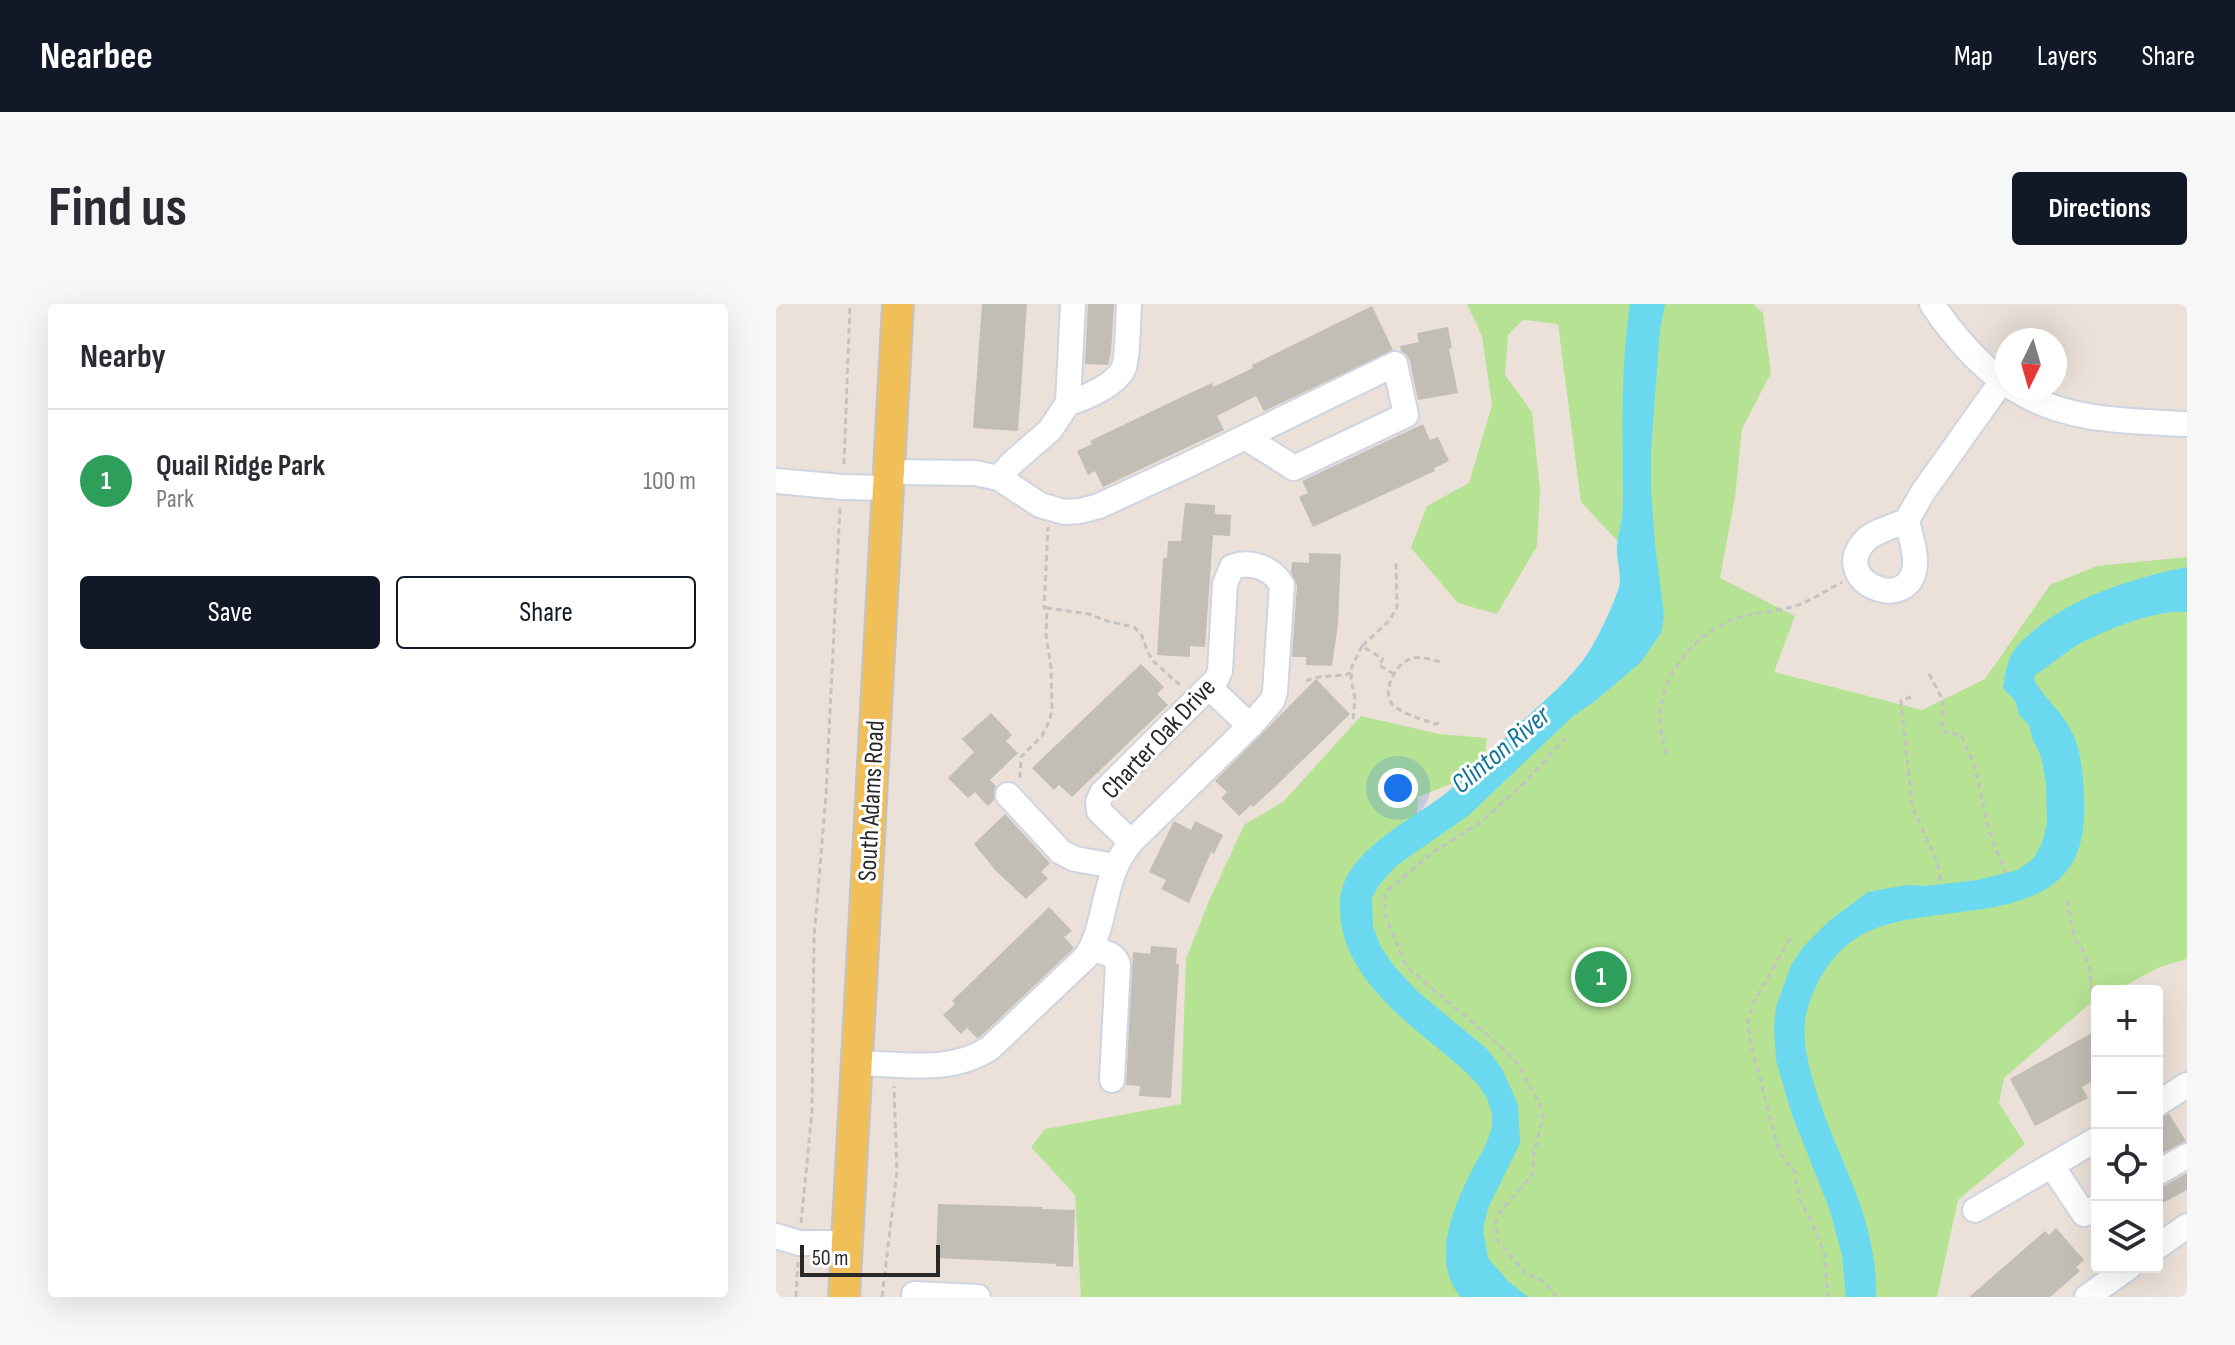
<!DOCTYPE html>
<meta charset="utf-8">
<style>
:root{--surface:#fff;--page:#f7f7f7;--text:#2b2b33;--muted:#7c7c81;--line:#e1e1e2;--accent:#111827}
body{margin:0;font-family:"Sofia Sans Condensed",sans-serif;background:var(--page);color:var(--text)}
.controls{position:absolute;right:24px;bottom:24px;display:grid;overflow:hidden;border-radius:8px;box-shadow:0 8px 32px #0002}
.controls button{width:72px;height:72px;display:grid;place-items:center;padding:0;border:0;border-bottom:2px solid var(--line);background:var(--surface);color:var(--text);font:40px sans-serif}
.compass{position:absolute;left:1219px;top:24px;width:72px;height:72px;border-radius:50%;background:var(--surface);box-shadow:0 8px 32px #0002;rotate:185deg}
.scale{position:absolute;left:24px;bottom:20px;width:140px;box-sizing:border-box;padding-left:8px;border:4px solid #282828;border-top:0;font-size:22px;line-height:28px;white-space:nowrap;color:#282828;-webkit-text-stroke:6px #fff;paint-order:stroke}
.you{position:absolute;left:622px;top:484px;width:28px;height:28px;margin:-20px;border:6px solid #fff;border-radius:50%;background:#1a73e8;box-shadow:0 0 0 12px #1a73e833}
.badge{display:grid;place-items:center;width:52px;height:52px;border-radius:50%;background:var(--accent);color:#fff;font-size:26px;font-weight:700}
.pin{position:absolute;translate:-50% -50%;border:4px solid #fff;box-shadow:0 2px 8px #0006}
.list{margin:0;padding:0;list-style:none}
h2{display:flex;justify-content:space-between;align-items:center;height:104px;margin:0;padding:0 32px;font-size:34px}
h2 small{font-size:26px;font-weight:400;color:var(--muted)}
.list li{display:grid;grid-template-columns:52px 1fr auto;gap:24px;align-items:center;box-sizing:border-box;height:144px;padding:0 32px;border-top:2px solid var(--line)}
.list b{display:block;font-size:30px;white-space:nowrap}
.list p{margin:0;font-size:26px;white-space:nowrap;color:var(--muted)}
.list em{font-size:26px;font-style:normal;color:var(--muted)}
.actions{display:flex;gap:16px;padding:24px 32px}
.actions a{flex:1;padding:18px 0;border:2px solid var(--accent);border-radius:8px;text-align:center;font-size:28px;color:var(--accent)}
.actions .main{background:var(--accent);color:#fff}
.icon{flex:none;width:44px;height:44px;fill:none;stroke:currentColor;stroke-width:2;stroke-linecap:round;stroke-linejoin:round}
.map{position:relative;flex:none;width:1411px;height:993px;overflow:hidden;border-radius:8px}
header{display:flex;align-items:center;gap:48px;box-sizing:border-box;height:112px;padding:0 40px;background:var(--accent);color:#fff}
header strong{font-size:38px}
nav{display:flex;gap:44px;margin-inline-start:auto;font-size:28px}
.intro{display:flex;align-items:center;justify-content:space-between;box-sizing:border-box;height:192px;padding:0 48px}
h1{margin:0;font-size:56px}
.button{padding:20px 36px;border-radius:8px;background:var(--accent);color:#fff;font-size:28px;font-weight:700}
main{display:flex;gap:48px;padding:0 48px}
aside{flex:1;background:var(--surface);border-radius:8px;box-shadow:0 8px 32px #0002}
.map>svg:first-child{display:block}
.green{fill:#b6e294}
.water{fill:#6ad8ef}
.building{fill:#c2bdb5}
.lines{fill:none;stroke-linecap:round;stroke-linejoin:round}
.minor-casing{stroke:#ced4e1;stroke-width:28}
.major-casing{stroke:#c3c3c3;stroke-width:34}
.path{stroke:#c3c3c3;stroke-width:3;stroke-dasharray:6 4;stroke-linecap:butt}
.minor{stroke:#fff;stroke-width:24}
.major{stroke:#f1bf58;stroke-width:30}
.labels{text-anchor:middle;dominant-baseline:central;stroke-width:6;stroke-linejoin:round;paint-order:stroke}
.street-label{font-size:26px;fill:#282828;stroke:#fff}
.water-label{font-size:28px;font-style:italic;fill:#0c7498;stroke:#fff}
</style>
<header>
<strong>Nearbee</strong>
<nav><a>Map</a><a>Layers</a><a>Share</a></nav>
</header>
<div class="intro"><h1>Find us</h1><a class="button">Directions</a></div>
<main>
<aside>
<h2>Nearby<small></small></h2>
<ul class="list">
<li><span class="badge" style="background:#2e9e5b">1</span><div><b>Quail Ridge Park</b><p>Park</p></div><em>100 m</em></li>
</ul>
<div class="actions"><a class="main">Save</a><a>Share</a></div>
</aside>
<div class="map">
<svg width="1411" height="993" viewBox="0 0 1411 993">
<rect width="100%" height="100%" fill="#ebe1d9"/>
<polygon class="green" points="691,0 977,0 987,9 995,69 966,125 959,193 944,274 1019,312 998,368 1146,406 1209,375 1274,281 1321,262 1411,253 1411,655 1384,663 1339,687 1321,687 1321,697 1311,702 1228,774 1223,799 1249,840 1182,896 1161,993 305,993 299,891 255,843 269,825 405,800 410,655 433,597 468,521 508,497 585,412 663,430 711,434 707,467 642,493 640,521 668,526 876,274 805,198 782,20 747,16 732,31 729,71 756,108 764,186 761,242 721,310 682,299 635,244 651,202 693,179 716,101 706,32"/>
<g class="water">
<path d="M854 0H889L884 25 875 147V184L879 240 888 311 885 329 865 358 818 398 797 412 693 511 620 562 603 581 596 594 597 623 605 643 618 662 641 687 711 745 726 765 742 800 744 839 712 904 707 925 712 954 732 977 752 993H685C654 958 677 904 695 868 704 850 717 834 716 813 714 786 689 767 670 751 623 712 561 667 564 598 567 545 640 515 675 485 699 464 722 441 745 418 768 397 795 375 812 349 822 334 838 300 843 283 846 270 840 255 841 241 843 227 847 214 847 199 847 133 844 66 854 0Z"/>
<path d="M1411 263V308C1380 305 1335 324 1307 338 1290 347 1275 361 1259 371L1258 376C1269 395 1288 410 1297 430 1307 452 1309 490 1308 514 1303 632 1159 592 1087 630 1058 646 1039 676 1031 707 1017 755 1064 845 1081 892 1093 924 1101 959 1100 993H1070L1066 951 1053 904 1016 811 1000 756 998 722 1000 703 1015 661 1027 643 1053 617 1092 588 1131 581 1150 582 1201 576 1242 566 1258 554 1266 539 1271 519 1270 479 1265 452 1257 436 1253 421 1243 411 1240 398 1227 384C1229 371 1231 355 1240 344 1279 298 1354 274 1411 263Z"/>
</g>
<g class="building">
<polygon points="206,0 251,0 242,127 197,124"/>
<polygon points="312,0 338,0 335,49 332,61 309,60"/>
<polygon points="596,2 617,46 488,107 480,92 441,112 448,126 327,183 319,167 312,171 301,147 316,140 314,137 414,89 436,79 437,83 477,64 476,61"/>
<polygon points="672,23 676,44 673,45 682,89 642,96 634,57 630,50 625,47 624,42 643,38 641,29"/>
<polygon points="647,120 654,136 662,133 673,157 658,164 659,167 537,223 523,193 532,189 526,177"/>
<polygon points="409,199 439,201 439,210 455,211 454,232 437,231 429,343 414,342 414,353 381,351 387,254 391,254 392,237 405,237"/>
<polygon points="533,249 565,250 562,320 556,362 530,361 530,353 516,353 521,282 515,268 516,258 533,259"/>
<polygon points="365,360 388,383 381,390 392,401 296,493 283,481 278,486 256,464"/>
<polygon points="540,375 574,410 502,480 477,503 475,501 463,512 445,494 451,488 439,477"/>
<polygon points="215,409 236,431 230,437 242,449 214,476 220,482 218,487 218,496 212,502 199,488 192,494 172,474 198,448 186,435"/>
<polygon points="229,510 274,559 265,568 272,574 250,595 220,567 198,540"/>
<polygon points="398,517 415,526 419,517 447,531 438,550 435,548 413,599 385,585 390,576 373,568"/>
<polygon points="273,603 296,627 288,633 298,644 205,732 201,734 191,724 185,730 167,711 179,700 176,697"/>
<polygon points="375,642 401,644 400,660 403,660 395,794 363,792 364,782 350,781 357,648 374,650"/>
<polygon points="1321,726 1321,775 1306,783 1312,794 1259,822 1234,775"/>
<polygon points="1393,810 1410,837 1381,852 1381,815"/>
<polygon points="1411,869 1411,886 1381,902 1381,884 1388,882"/>
<polygon points="162,900 266,903 266,905 299,906 297,963 280,962 280,960 160,954"/>
<polygon points="1280,924 1308,956 1300,963 1304,967 1274,993 1193,993 1269,927 1273,931"/>
</g>
<g class="lines">
<g class="minor-casing">
<g id="minor">
<path d="M1156 0C1177 31 1200 59 1231 80"/>
<path d="M1237 84C1289 118 1351 117 1411 120"/>
<path d="M292 99C308 95 342 80 348 63 352 52 352 14 353 0"/>
<polyline points="114,168 199,169 223,174 264,201 288,208 304,207 323,202 416,159 619,60 630,111 518,164 469,133"/>
<polyline points="223,174 236,159 274,126 292,99 297,0"/>
<polyline points="0,177 66,183 113,184"/>
<path d="M1131 216C1118 223 1096 227 1087 239 1054 279 1137 312 1139 259 1140 245 1133 229 1131 216L1147 188 1226 77"/>
<polyline points="434,384 474,422"/>
<polyline points="232,491 285,548 299,555 339,562"/>
<path d="M316 645C326 648 339 649 342 661L336 776"/>
<path d="M82 759C126 760 175 770 214 744L310 653C333 617 324 576 355 538L474 422 496 397 499 388 506 281C496 264 475 256 456 263L449 280 444 367 440 376 326 489 322 498 323 507 355 538"/>
<polyline points="1381,800 1411,781"/>
<polyline points="1276,862 1308,910 1321,903"/>
<polyline points="1381,869 1411,852"/>
<polyline points="1199,906 1321,835"/>
<polyline points="0,932 23,939 71,939"/>
<polyline points="1381,943 1411,922"/>
<polyline points="138,990 202,993"/>
<polyline points="1311,993 1353,963"/>
</g>
</g>
<g class="major-casing">
<polyline id="major" points="68,993 122,0"/>
</g>
<g class="path">
<polyline points="68,160 74,0"/>
<polyline points="271,304 268,304 272,223"/>
<polyline points="618,370 603,361 607,355 586,342 613,317 621,304 620,256"/>
<polyline points="1153,370 1167,396 1166,425 1170,428 1185,431 1198,459 1213,528 1230,569"/>
<path d="M530 377C544 370 561 374 575 369"/>
<polyline points="1135,393 1125,397 1136,502 1160,555 1166,580"/>
<polyline points="577,415 579,395 575,376 576,362 586,342"/>
<path d="M663 419 659 420C646 415 629 411 618 402 604 390 619 360 634 355 643 351 655 356 665 358"/>
<path d="M890 450C888 440 885 430 884 420 882 377 913 336 951 318 974 307 999 309 1022 301 1038 295 1051 286 1066 278"/>
<polyline points="244,474 245,453 266,432 273,418 276,406 275,364 270,331 271,304 313,310 331,317 358,323 366,332 371,346 376,356 406,383"/>
<polyline points="1291,596 1296,624 1300,637 1307,646 1314,666 1317,703"/>
<polyline points="1014,634 977,700 972,718 974,737 1004,850 1019,868 1023,893 1039,926 1048,949 1052,993"/>
<polyline points="25,919 36,807 38,634 50,490 64,203"/>
<polyline points="20,993 22,958"/>
<polyline points="106,993 121,867 118,782"/>
<polyline points="781,993 767,977 749,969 721,936 720,918 724,908 757,870 758,848 767,814 763,798 741,759 730,747 630,662 609,611 609,589 656,549 705,518 750,477 789,435"/>
</g>
<use href="#minor" class="minor"/>
<use href="#major" class="major"/>
</g>
<g class="labels">
<g class="street-label">
<text transform="translate(383 435) rotate(-47)">Charter Oak Drive</text>
<text transform="translate(96 497) rotate(-87)">South Adams Road</text>
</g>
<g class="water-label">
<text transform="translate(725 446) rotate(-40)">Clinton River</text>
</g>
</g>
</svg>
<div class="controls">
<button>+</button>
<button>−</button>
<button><svg class="icon" aria-label="locate" viewBox="0 0 24 24"><circle cx="12" cy="12" r="6"/><path d="M12 2v4M12 18v4M2 12h4M18 12h4"/></svg></button>
<button><svg class="icon" aria-label="layers" viewBox="0 0 24 24"><path d="M12 4l9 5-9 5-9-5zM3 14l9 5 9-5"/></svg></button>
</div>
<svg class="compass" viewBox="-18 -18 36 36"><path d="M0-13l5 13h-10z" fill="#e53935"/><path d="M0 13l5-13h-10z" fill="#7c7c81"/></svg>
<div class="scale">50 m</div>
<div class="you"></div>
<div class="pin badge" style="left:825px;top:673px;background:#2e9e5b">1</div>
</div>
</main>
